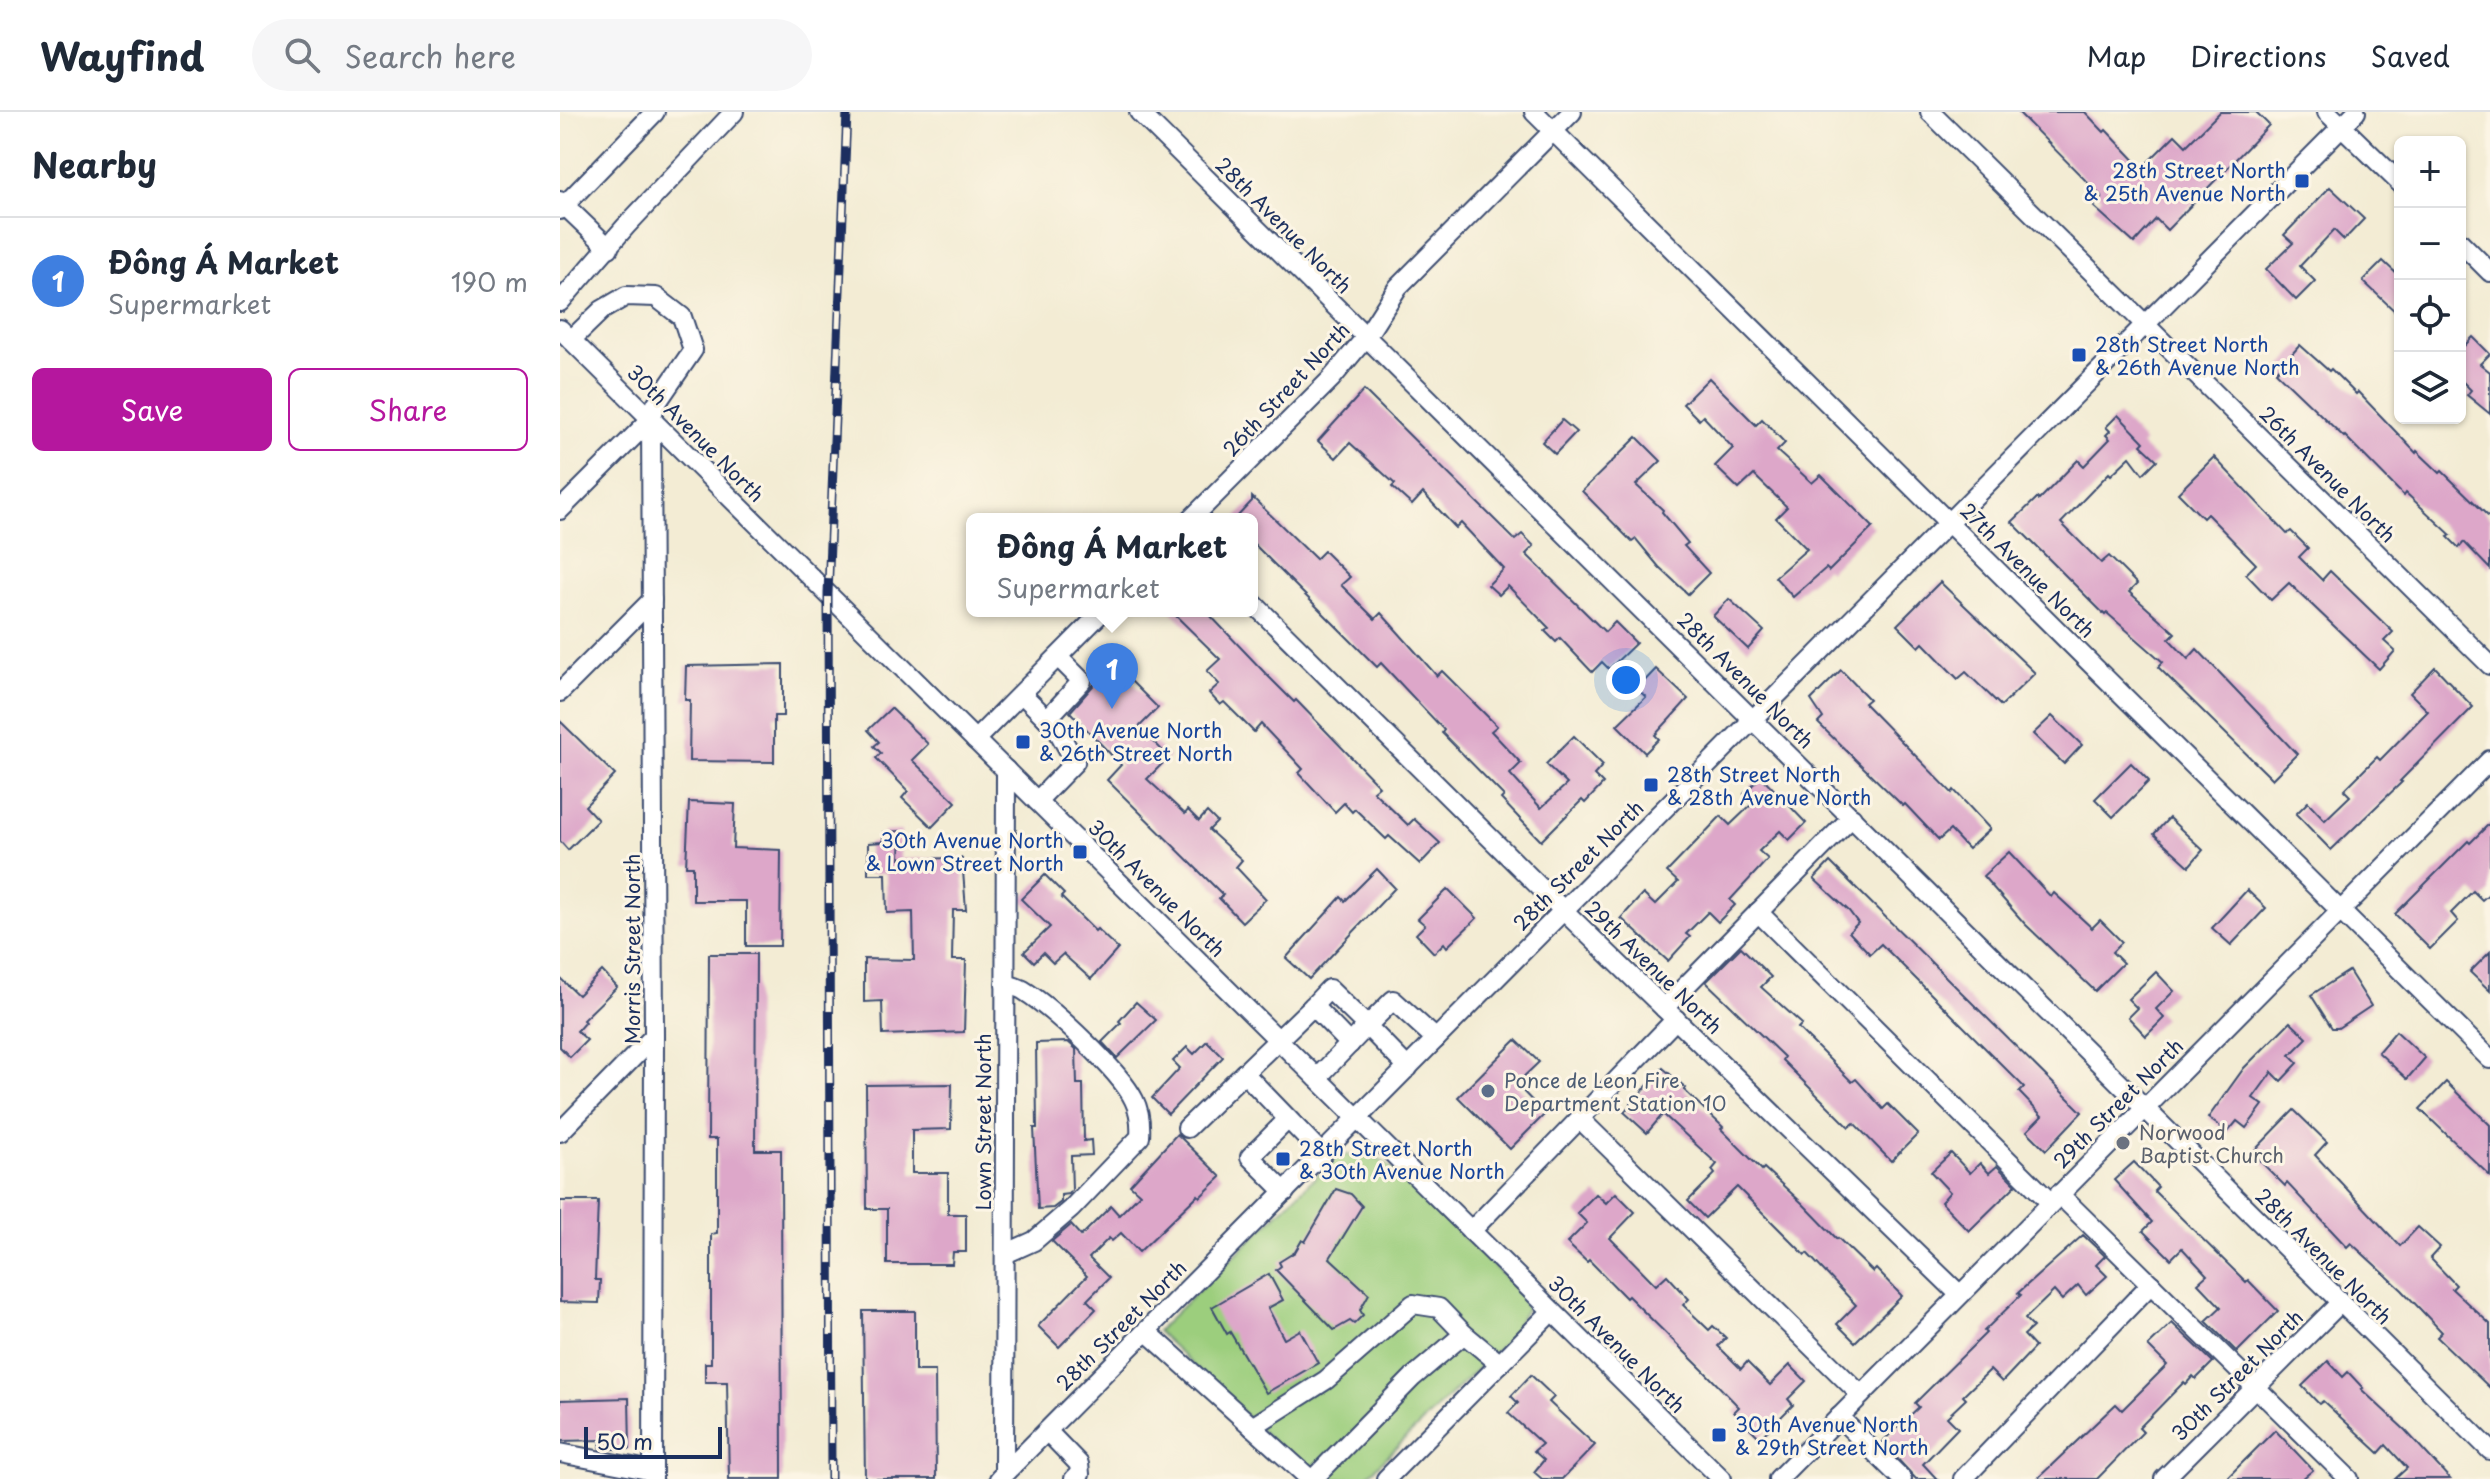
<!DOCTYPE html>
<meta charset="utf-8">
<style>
:root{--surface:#fff;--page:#f6f6f7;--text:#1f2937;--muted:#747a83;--line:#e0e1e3;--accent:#b5179e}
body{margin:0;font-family:"Playpen Sans",sans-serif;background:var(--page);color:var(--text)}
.controls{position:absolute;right:24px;top:24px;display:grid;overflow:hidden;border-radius:12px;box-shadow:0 2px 6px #0004}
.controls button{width:72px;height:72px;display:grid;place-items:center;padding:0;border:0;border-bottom:2px solid var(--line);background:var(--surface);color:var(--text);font:40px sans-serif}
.scale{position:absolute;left:24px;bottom:20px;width:138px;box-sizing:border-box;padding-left:8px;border:4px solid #1b2f5e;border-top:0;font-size:22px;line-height:28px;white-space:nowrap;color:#1b2f5e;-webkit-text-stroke:6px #fcf5e5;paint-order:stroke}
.you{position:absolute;left:1066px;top:568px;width:28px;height:28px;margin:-20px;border:6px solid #fff;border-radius:50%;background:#1a73e8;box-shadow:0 0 0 12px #1a73e833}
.badge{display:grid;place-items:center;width:52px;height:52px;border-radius:50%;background:var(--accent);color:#fff;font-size:26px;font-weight:700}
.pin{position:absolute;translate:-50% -66px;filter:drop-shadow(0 2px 4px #0008)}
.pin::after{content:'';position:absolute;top:42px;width:28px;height:24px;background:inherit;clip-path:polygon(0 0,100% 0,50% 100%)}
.popup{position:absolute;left:406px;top:401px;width:292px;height:104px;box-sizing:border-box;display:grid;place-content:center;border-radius:12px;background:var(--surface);filter:drop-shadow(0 2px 6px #0005);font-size:26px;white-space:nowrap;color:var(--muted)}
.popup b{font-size:30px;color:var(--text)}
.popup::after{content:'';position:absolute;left:50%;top:100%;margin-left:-16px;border:16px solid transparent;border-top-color:var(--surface)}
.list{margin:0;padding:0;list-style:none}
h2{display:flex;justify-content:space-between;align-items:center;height:104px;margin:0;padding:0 32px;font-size:34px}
h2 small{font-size:26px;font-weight:400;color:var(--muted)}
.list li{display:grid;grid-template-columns:52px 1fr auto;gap:24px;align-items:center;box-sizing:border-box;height:128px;padding:0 32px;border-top:2px solid var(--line)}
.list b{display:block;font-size:30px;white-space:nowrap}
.list p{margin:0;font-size:26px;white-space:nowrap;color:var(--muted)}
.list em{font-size:26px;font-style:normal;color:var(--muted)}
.actions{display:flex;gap:16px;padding:24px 32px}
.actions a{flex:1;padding:18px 0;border:2px solid var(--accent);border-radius:12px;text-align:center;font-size:28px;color:var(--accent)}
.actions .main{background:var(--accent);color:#fff}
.icon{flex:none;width:44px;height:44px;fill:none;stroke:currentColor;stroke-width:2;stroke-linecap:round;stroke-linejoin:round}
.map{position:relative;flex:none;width:1930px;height:1367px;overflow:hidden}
header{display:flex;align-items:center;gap:48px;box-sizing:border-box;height:112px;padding:0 40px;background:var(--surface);border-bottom:2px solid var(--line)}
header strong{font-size:38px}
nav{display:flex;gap:44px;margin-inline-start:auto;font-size:28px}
.search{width:560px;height:72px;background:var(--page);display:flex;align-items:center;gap:20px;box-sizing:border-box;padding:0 28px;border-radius:44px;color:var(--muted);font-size:30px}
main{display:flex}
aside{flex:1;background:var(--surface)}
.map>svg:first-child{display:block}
.green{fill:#9cce7d;stroke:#5c7e6e;stroke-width:2}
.building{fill:#dda7c9}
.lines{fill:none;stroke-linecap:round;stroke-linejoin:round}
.minor-casing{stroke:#3b4b70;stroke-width:22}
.minor{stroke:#fff;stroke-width:18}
.rail-casing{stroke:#1b2f5e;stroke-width:9}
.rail{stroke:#fcf5e5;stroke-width:6;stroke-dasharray:18;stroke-linecap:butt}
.transit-dot{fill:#1a4fb4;stroke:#fcf5e5;stroke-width:3}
.service-dot{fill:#5c6f8a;stroke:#fcf5e5;stroke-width:3}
.worship-dot{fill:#6b7280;stroke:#fcf5e5;stroke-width:3}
.labels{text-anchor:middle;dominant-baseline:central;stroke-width:6;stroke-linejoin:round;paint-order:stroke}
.transit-label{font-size:20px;fill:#164399;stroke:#fcf5e5;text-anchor:start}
.street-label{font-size:20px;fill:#1b2f5e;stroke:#fcf5e5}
.service-label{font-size:20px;fill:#4e5e75;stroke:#fcf5e5;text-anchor:start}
.worship-label{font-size:20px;fill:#5b616d;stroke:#fcf5e5;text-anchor:start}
</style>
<header>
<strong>Wayfind</strong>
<div class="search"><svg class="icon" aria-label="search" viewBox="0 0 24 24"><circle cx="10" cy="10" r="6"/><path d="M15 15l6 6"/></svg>Search here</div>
<nav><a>Map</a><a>Directions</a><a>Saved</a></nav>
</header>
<main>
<aside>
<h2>Nearby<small></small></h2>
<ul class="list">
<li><span class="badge" style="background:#3f7fe0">1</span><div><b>Đông Á Market</b><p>Supermarket</p></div><em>190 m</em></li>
</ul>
<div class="actions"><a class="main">Save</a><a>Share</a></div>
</aside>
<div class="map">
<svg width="1930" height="1367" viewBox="0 0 1930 1367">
<rect width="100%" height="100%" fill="#fcf5e5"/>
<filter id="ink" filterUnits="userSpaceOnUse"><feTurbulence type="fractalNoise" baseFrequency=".0125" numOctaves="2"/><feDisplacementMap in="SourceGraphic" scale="16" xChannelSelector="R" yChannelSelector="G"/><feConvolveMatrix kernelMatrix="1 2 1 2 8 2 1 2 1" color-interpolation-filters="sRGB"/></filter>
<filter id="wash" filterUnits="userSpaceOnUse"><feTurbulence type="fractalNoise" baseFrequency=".006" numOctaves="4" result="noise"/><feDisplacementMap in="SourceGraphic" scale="32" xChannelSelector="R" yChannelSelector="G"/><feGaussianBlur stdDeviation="1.8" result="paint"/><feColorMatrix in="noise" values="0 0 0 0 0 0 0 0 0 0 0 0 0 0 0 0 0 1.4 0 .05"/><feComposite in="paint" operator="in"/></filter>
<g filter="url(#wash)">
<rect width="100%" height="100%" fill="#f3ecd4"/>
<polygon class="green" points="779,1042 818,1046 841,1064 960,1180 966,1197 948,1227 804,1367 752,1367 597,1219"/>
<g id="blocks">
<g class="building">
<polygon points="1458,0 1525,0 1544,20 1546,18 1582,56 1615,23 1626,34 1660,0 1696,0 1709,13 1607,118 1596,107 1574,131 1534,95 1542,85"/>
<polygon points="1770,75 1804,107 1784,128 1774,118 1740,154 1755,169 1736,188 1706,157 1733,131 1724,123"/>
<polygon points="1823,149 1840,165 1840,204 1803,169"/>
<polygon points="1913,225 1930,242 1920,252 1930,260 1930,302 1907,283 1911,278 1900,267 1900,238"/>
<polygon points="1740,233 1769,259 1771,257 1796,282 1798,280 1856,341 1857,339 1880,361 1882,359 1930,406 1930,457 1904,430 1899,436 1888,425 1891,423 1846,381 1844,384 1785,324 1784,325 1716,260"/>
<polygon points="1149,266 1196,313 1202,307 1225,331 1217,339 1252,371 1261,363 1313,415 1269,459 1266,456 1233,485 1215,465 1247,437 1216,406 1227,395 1194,363 1179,377 1155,354 1173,336 1143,304 1139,308 1123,292"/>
<polygon points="804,278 955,428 962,422 974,434 966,442 1045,520 1055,510 1076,531 1049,557 1042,550 1032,560 1000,526 996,530 985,519 989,516 948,474 939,483 928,473 944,457 901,411 896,416 863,381 852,393 832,375 835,372 790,331 776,346 758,329"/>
<polygon points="1558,303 1584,330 1581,333 1597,348 1583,362 1570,345 1551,363 1549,361 1501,411 1541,451 1549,444 1577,472 1569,480 1615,521 1609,527 1628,547 1637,537 1737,642 1712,667 1598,555 1603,550 1547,501 1545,503 1452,410 1477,386 1479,388 1518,348 1524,354 1550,327 1546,323 1550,319 1546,315"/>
<polygon points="1002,308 1016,320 995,342 982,330"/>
<polygon points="1077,325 1101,349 1076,373 1103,398 1102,400 1128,431 1124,434 1149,461 1128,482 1099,455 1076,427 1072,430 1022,379"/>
<polygon points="1654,345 1727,422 1731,419 1748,436 1739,445 1762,468 1770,459 1833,520 1824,529 1835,539 1819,557 1729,471 1711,488 1686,462 1696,452 1647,402 1643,406 1618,381"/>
<polygon points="692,385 756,447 764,439 790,465 781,473 815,507 821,501 877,564 882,559 937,614 931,619 961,651 950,662 981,696 1007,672 986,652 1014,624 1043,653 1034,663 1043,672 1025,691 1022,688 981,729 941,687 944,684 882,621 884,618 821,551 817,555 692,430 692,407 675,407 692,389"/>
<polygon points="1380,470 1475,561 1441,594 1406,560 1398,567 1363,531 1359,535 1337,513"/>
<polygon points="1169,487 1204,519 1188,537 1153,504"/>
<polygon points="611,499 646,499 706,562 734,590 736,588 819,674 813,679 848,713 854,707 880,731 860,752 829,724 826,727 795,697 792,700 784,691 775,700 739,661 743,657 701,612 694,620 664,590 660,593 649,581 659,572 647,559 660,547"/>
<polygon points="553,551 598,596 579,615 609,645 587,667 625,702 628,698 639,709 647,700 657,710 649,718 682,748 676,755 706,787 682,810 659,786 663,783 547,668 561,653 510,600"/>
<polygon points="223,552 223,604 214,604 214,650 129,649 130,588 125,588 126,554"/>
<polygon points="1875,555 1913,595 1840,669 1842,670 1771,738 1736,702 1748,690 1765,708 1790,684 1784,678 1817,645 1820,648 1868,599 1850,581"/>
<polygon points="1096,557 1128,587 1095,623 1099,627 1085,641 1057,613 1086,585 1077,577"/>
<polygon points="1281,558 1309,587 1304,591 1392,681 1394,678 1430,717 1408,737 1390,718 1379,728 1345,692 1343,694 1258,611 1263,606 1251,588"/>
<polygon points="331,596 368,632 352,648 396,690 372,715 342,686 348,679 316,646 321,641 314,634 319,630 308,618"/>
<polygon points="1492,604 1522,633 1504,652 1473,622"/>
<polygon points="0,609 55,663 25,694 38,708 8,738 0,729"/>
<polygon points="1571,651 1589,669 1553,705 1535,687"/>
<polygon points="1201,664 1246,711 1229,728 1220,719 1199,739 1208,747 1170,788 1175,793 1158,810 1148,800 1126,822 1130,825 1108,849 1061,806 1083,782 1095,793 1118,770 1107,760 1161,704 1170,713 1193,691 1184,682"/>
<polygon points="129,690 175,692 173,736 221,738 220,834 186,834 186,789 133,789 133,754 126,754"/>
<polygon points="1609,706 1643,738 1629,754 1594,722"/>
<polygon points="1930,711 1930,781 1922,788 1913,779 1891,801 1898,809 1870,837 1835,802 1908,729 1910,731"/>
<polygon points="341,719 340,747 402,746 406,798 393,798 392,848 406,848 404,920 323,923 322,889 304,890 304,847 354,848 353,800 327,801 326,762 308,762 308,731 323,730 323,720"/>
<polygon points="1449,740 1491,785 1494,781 1532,816 1540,808 1562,830 1552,840 1563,851 1535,879 1465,812 1423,764"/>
<polygon points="1270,750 1522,1000 1486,1038 1467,1019 1482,1004 1459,980 1464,975 1321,832 1310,842 1289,820 1298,811 1289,799 1254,767"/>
<polygon points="817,757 835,776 749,867 726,846 781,785 785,789"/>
<polygon points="485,763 504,782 501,785 535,819 537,817 558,837 531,867 503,842 493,851 483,841 474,850 464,840 490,815 461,787"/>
<polygon points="888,777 917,806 887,835 884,831 874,841 856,822 865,813 858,807"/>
<polygon points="1687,778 1706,796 1671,833 1652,816"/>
<polygon points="1181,835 1211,865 1201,875 1242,912 1238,916 1292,970 1296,967 1323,997 1328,992 1358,1022 1331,1049 1294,1011 1289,1015 1222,948 1224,945 1146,870"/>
<polygon points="1930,840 1930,879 1910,860"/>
<polygon points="149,842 196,842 195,1038 221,1038 222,1367 169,1367 167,1270 145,1270 145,1251 151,1251 151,1122 157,1121 157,1027 148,1027"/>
<polygon points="42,859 57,875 23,908 25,910 17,919 27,928 10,945 0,935 0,866 18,883"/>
<polygon points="1789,859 1811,894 1778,916 1772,916 1751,883"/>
<polygon points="1596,860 1614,879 1596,897 1604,906 1586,924 1568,905 1577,896 1568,887"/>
<polygon points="576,890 596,908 557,946 542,930 561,911 559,909"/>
<polygon points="1730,910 1747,926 1730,943 1738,951 1721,969 1712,960 1693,986 1703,993 1686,1016 1677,1009 1668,1020 1648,1006 1684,956"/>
<polygon points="1836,919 1865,946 1847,967 1818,940"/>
<polygon points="956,928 979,950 956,972 985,1002 950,1037 898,985"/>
<polygon points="647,929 663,945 608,1002 592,986 620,956 613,949 627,935 634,942"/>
<polygon points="508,930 516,937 517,972 523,972 524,1029 531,1028 532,1043 511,1044 512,1078 509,1082 501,1083 501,1090 493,1096 478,1097 474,1016 477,1016 476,931"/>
<polygon points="1103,956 1126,976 1124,978 1163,1015 1161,1017 1202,1058 1204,1056 1242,1091 1277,1127 1278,1126 1313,1160 1316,1157 1342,1184 1295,1230 1277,1212 1296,1193 1247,1141 1245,1143 1177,1075 1145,1106 1128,1089 1155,1062 1152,1058 1157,1052 1103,1002 1087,1021 1064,1000"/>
<polygon points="1886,970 1930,1013 1930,1064 1860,997"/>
<polygon points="392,972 391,1017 352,1018 352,1061 388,1061 388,1102 406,1102 406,1140 393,1140 392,1152 327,1152 327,1097 307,1097 306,973"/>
<polygon points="1734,998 1767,1030 1755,1043 1840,1134 1858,1115 1880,1135 1870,1146 1896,1173 1892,1177 1930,1212 1930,1276 1877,1225 1882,1220 1842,1178 1791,1131 1787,1135 1727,1071 1725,1074 1692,1041"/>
<polygon points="617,1022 661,1065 640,1085 638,1083 579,1140 561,1121 552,1129 549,1126 529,1146 549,1166 527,1188 536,1197 499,1235 478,1214 527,1164 492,1129 511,1113 521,1124 551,1094 559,1103 580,1082 570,1073"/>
<polygon points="1391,1041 1410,1061 1420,1051 1429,1061 1437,1054 1456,1073 1409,1119 1381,1090 1390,1080 1371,1060"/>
<polygon points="1574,1050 1598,1075 1594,1079 1686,1170 1688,1168 1718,1199 1677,1240 1646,1209 1661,1195 1638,1171 1647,1163 1622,1136 1611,1147 1583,1119 1592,1110 1554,1068"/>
<polygon points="776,1077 791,1082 802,1094 770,1146 809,1182 800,1198 803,1203 794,1212 790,1209 774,1218 716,1158 721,1154 719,1150 735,1140 742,1128 745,1130"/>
<polygon points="1056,1081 1075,1100 1050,1126 1096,1173 1107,1163 1129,1187 1123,1193 1149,1218 1153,1214 1166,1226 1158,1234 1181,1257 1187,1250 1210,1273 1230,1253 1246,1269 1228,1287 1233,1293 1200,1326 1174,1300 1179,1295 1144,1259 1068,1184 1066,1186 1029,1148 1027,1150 1007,1131 1027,1111 1017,1101 1036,1082 1046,1091"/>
<polygon points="0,1089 38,1089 35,1168 40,1168 39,1191 0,1190"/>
<polygon points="1523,1123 1545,1144 1536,1153 1547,1164 1526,1183 1518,1173 1502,1188 1494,1179 1465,1207 1473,1215 1464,1223 1475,1235 1442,1270 1430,1258 1403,1284 1406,1287 1387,1305 1398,1316 1363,1352 1377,1367 1356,1367 1322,1330 1359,1295 1355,1291 1426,1221 1424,1219 1461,1183 1458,1181"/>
<polygon points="709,1162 723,1188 708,1196 724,1227 740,1218 758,1251 706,1281 670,1220 667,1222 652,1195"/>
<polygon points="303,1199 355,1199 355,1259 375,1259 376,1367 305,1367"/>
<polygon points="1612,1211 1653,1250 1636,1267 1633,1264 1626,1272 1624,1270 1579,1316 1583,1320 1537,1367 1477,1367 1556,1292 1562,1298 1607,1253 1588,1234"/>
<polygon points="1768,1249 1783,1265 1788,1260 1803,1276 1801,1277 1845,1318 1890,1367 1835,1367 1847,1356 1826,1333 1819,1341 1763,1289 1759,1292 1742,1274"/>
<polygon points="971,1263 994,1285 989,1290 1035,1333 1002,1367 982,1367 974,1360 984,1348 974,1339 982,1332 948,1301 958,1291 951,1284"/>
<polygon points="69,1286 70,1337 40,1337 41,1328 0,1329 0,1288"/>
<polygon points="1715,1318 1753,1358 1742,1367 1666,1367"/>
</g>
</g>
</g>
<g filter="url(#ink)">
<use href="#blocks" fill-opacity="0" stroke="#3b4b70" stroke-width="2"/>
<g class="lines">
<g class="minor-casing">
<g id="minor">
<polyline points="579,0 1930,1338"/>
<polyline points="974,0 1930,947"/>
<polyline points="1370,0 1930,553"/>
<polyline points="1767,0 1840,71"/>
<polyline points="0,89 49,136"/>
<polyline points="0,98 95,0"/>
<polyline points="1900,130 1930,160"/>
<polyline points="0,190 66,114 174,0"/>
<polyline points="0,217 1162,1367"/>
<polyline points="11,228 42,198 66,184 96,185 122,205 133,238 96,292 91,307 94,924 93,1367"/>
<polyline points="0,398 91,307"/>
<polyline points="631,407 771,267 806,225 838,175 1012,0"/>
<polyline points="692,490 1004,799 1399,1182"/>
<polyline points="0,580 92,488"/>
<polyline points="462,582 497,617 515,650 477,689"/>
<polyline points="487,607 522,569 499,546"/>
<polyline points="415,628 543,499"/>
<polyline points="1198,800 1490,1090"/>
<path d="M445 872C451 874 458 875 463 878 492 896 560 959 574 988 580 1000 581 1011 580 1025L511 1097 474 1129 445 1142"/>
<polyline points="753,894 769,877 807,914 757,966"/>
<polyline points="1104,896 1292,705"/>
<polyline points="848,956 807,914 833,888 876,927"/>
<polyline points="684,961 762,1042"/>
<polyline points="1020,1007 1301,1283"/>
<polyline points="627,1016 753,894 790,932"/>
<polyline points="0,1020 94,924"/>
<polyline points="725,1080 690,1045 728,1007"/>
<polyline points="1499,1082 1789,1367"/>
<polyline points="911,1119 1116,907"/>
<polyline points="586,1219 750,1367"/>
<polyline points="1279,1305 1342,1367"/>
<polyline points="692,1315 766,1268 853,1192 879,1196 904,1222"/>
<polyline points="487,1319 519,1352 520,1362 514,1367"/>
<polyline points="0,1341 93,1359"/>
<polyline points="444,1362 446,658"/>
<polyline points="439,1367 1796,0"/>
<polyline points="753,1367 853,1265 904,1222 940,1252"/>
<polyline points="826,1367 992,1199"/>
<polyline points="1218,1367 1930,648"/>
<polyline points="1403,1367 1591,1172"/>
<polyline points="1604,1367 1781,1190"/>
</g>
</g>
<use href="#minor" class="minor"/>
<g class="rail-casing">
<polyline id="rail" points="271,1367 268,482 287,0"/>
</g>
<use href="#rail" class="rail"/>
</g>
</g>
<g class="transit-dot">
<rect x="1734" y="61" width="16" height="16" rx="4"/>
<rect x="1511" y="235" width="16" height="16" rx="4"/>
<rect x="455" y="622" width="16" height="16" rx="4"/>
<rect x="1083" y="665" width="16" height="16" rx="4"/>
<rect x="512" y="732" width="16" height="16" rx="4"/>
<rect x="715" y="1039" width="16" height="16" rx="4"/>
<rect x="1151" y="1315" width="16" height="16" rx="4"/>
</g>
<circle class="service-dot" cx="928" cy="979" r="8"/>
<circle class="worship-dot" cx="1563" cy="1031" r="8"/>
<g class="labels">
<g class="transit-label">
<text x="1726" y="58" text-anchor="end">28th Street North<tspan x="1726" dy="23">&amp; 25th Avenue North</tspan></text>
<text x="1535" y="232">28th Street North<tspan x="1535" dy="23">&amp; 26th Avenue North</tspan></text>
<text x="479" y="618">30th Avenue North<tspan x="479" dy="23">&amp; 26th Street North</tspan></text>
<text x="1107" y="662">28th Street North<tspan x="1107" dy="23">&amp; 28th Avenue North</tspan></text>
<text x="504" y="728" text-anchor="end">30th Avenue North<tspan x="504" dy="23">&amp; Lown Street North</tspan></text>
<text x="739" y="1036">28th Street North<tspan x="739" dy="23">&amp; 30th Avenue North</tspan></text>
<text x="1175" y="1312">30th Avenue North<tspan x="1175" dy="23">&amp; 29th Street North</tspan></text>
</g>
<g class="street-label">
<text transform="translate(724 113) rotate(45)">28th Avenue North</text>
<text transform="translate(726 277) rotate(-47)">26th Street North</text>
<text transform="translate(136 321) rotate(45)">30th Avenue North</text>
<text transform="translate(1768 362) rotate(45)">26th Avenue North</text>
<text transform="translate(1468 458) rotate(45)">27th Avenue North</text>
<text transform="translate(1186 568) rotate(45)">28th Avenue North</text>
<text transform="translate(1018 753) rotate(-45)">28th Street North</text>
<text transform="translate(597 776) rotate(45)">30th Avenue North</text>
<text transform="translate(72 837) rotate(-90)">Morris Street North</text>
<text transform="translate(1094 855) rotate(44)">29th Avenue North</text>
<text transform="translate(1558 991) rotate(-45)">29th Street North</text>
<text transform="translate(423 1010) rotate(-90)">Lown Street North</text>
<text transform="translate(1764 1144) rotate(45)">28th Avenue North</text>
<text transform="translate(561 1213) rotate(-45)">28th Street North</text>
<text transform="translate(1057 1232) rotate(45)">30th Avenue North</text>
<text transform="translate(1677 1263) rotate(-45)">30th Street North</text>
</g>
<g class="service-label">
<text x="944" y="968">Ponce de Leon Fire<tspan x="944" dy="23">Department Station 10</tspan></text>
</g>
<g class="worship-label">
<text x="1579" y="1020">Norwood<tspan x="1579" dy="23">Baptist Church</tspan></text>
</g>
</g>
</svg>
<div class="controls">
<button>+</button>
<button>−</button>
<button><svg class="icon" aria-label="locate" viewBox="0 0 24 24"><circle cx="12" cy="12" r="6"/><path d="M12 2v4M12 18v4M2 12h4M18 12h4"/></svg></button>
<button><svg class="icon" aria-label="layers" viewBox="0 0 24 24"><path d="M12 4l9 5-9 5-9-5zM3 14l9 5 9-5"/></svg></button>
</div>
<div class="scale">50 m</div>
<div class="you"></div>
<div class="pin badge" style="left:552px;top:597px;background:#3f7fe0">1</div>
<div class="popup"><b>Đông Á Market</b>Supermarket</div>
</div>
</main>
